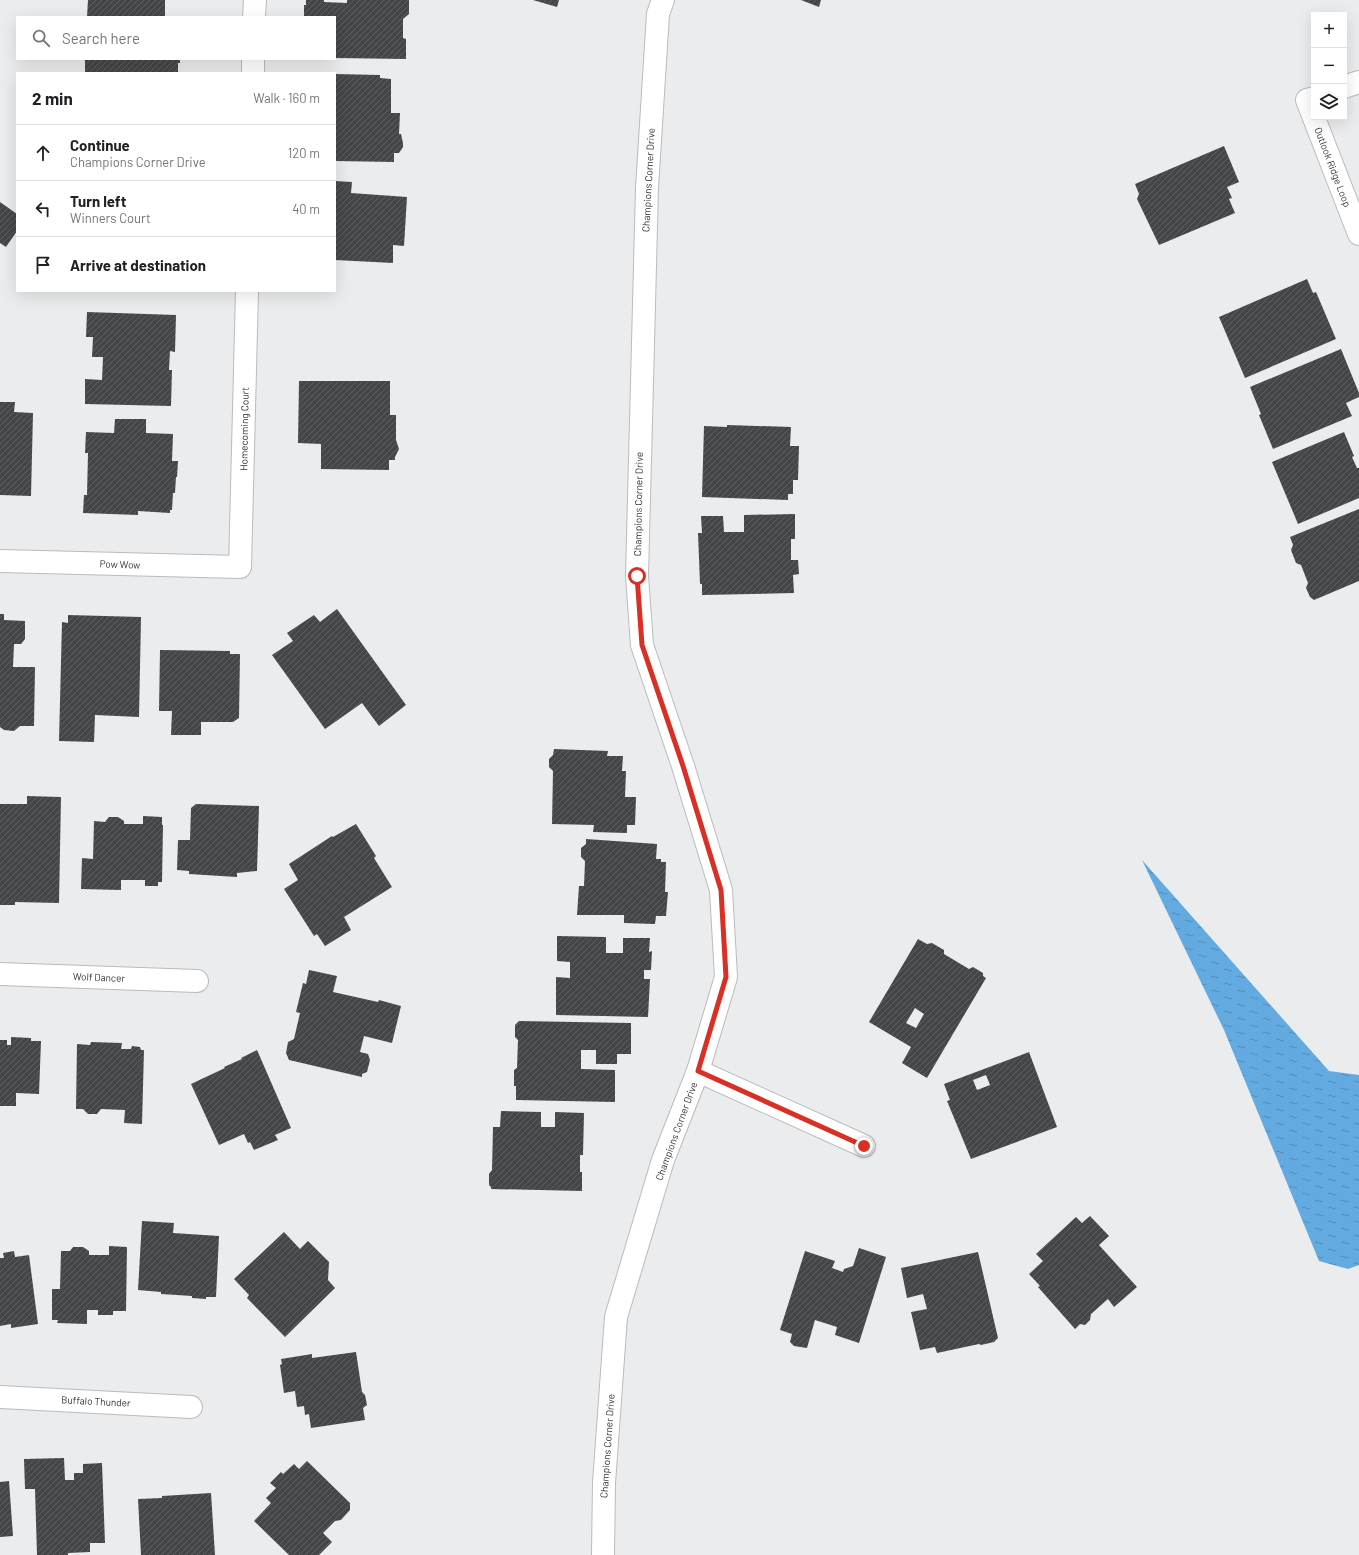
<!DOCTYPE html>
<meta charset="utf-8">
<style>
:root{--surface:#fff;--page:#f2f2f2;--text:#202124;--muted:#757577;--line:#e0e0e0}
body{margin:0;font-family:Barlow,sans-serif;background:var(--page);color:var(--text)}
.controls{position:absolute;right:12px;top:12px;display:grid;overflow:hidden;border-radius:0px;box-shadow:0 4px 16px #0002}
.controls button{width:36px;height:36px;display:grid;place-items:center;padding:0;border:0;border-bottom:1px solid var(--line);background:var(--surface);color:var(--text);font:20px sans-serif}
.stop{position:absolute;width:12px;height:12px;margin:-9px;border:3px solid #d93025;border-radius:50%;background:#fff}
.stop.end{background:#d93025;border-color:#fff;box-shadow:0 1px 4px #0008}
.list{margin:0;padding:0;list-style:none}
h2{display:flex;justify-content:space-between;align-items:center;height:52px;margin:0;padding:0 16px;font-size:17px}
h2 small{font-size:13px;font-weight:400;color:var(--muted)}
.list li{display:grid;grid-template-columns:26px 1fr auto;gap:12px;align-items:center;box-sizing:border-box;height:56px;padding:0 16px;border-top:1px solid var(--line)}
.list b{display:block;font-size:15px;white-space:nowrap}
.list p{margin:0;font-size:13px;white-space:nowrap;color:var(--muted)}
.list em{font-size:13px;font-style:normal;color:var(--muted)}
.icon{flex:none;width:22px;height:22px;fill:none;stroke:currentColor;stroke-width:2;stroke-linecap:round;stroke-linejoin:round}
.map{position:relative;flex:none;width:1359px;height:1555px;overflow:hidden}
.search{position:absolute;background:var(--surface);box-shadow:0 4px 16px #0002;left:16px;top:16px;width:320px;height:44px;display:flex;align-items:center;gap:10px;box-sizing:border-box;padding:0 14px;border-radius:0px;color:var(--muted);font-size:15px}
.panel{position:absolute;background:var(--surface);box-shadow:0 4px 16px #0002;left:16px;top:72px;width:320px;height:220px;border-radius:0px}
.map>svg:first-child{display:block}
.water{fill:url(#water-ripples)}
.building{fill:url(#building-hatch);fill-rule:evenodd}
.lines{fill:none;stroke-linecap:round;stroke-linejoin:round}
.street-casing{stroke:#babbbd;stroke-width:24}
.street{stroke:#fff;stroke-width:22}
.route{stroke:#d93025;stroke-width:5}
.labels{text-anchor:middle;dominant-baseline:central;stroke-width:4;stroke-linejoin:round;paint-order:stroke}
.street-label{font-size:10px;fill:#333334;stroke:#fff}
</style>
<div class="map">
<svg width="1359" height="1555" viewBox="0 0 1359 1555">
<defs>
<pattern id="water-ripples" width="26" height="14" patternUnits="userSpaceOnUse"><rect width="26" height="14" fill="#63aae1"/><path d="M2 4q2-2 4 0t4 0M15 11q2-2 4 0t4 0" fill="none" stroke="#528bb7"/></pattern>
<pattern id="building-hatch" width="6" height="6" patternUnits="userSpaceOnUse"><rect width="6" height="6" fill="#444647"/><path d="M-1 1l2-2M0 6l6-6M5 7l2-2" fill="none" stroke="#5d5f60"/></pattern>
</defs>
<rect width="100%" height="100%" fill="#eaeced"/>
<polygon class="water" points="1142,860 1329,1071 1359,1075 1359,1265 1348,1269 1319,1261 1224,1030"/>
<g class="building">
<polygon points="88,0 165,0 165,17 87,17"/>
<polygon points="306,0 324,0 324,2 347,3 347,0 409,0 409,14 403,19 403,38 406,39 406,59 335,58 335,17 304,17 304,5 306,5"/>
<polygon points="533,0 559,0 557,7"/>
<polygon points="801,0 821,0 819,7"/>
<polygon points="85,59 180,59 180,63 178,63 178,73 85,73"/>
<polygon points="335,74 380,75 380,78 391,79 391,113 400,113 399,134 401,134 403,143 403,147 399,153 394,153 394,162 335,161"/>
<polygon points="1224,146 1239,182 1227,187 1232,198 1229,199 1235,213 1159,245 1137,199 1139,194 1135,184"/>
<polygon points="335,181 352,182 351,193 407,197 404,246 393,245 393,263 335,260"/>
<polygon points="0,202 17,214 17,231 6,247 0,243"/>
<polygon points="1307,279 1313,293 1316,292 1336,339 1245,378 1219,317"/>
<polygon points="87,312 176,315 175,352 170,351 169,370 172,370 171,406 85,404 85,379 102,380 103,357 92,357 93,337 86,337"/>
<polygon points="1341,349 1359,393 1359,397 1346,403 1352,416 1273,449 1259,415 1261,414 1250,387"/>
<polygon points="299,381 390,381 390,415 396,415 396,440 399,449 395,457 395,460 389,460 389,470 321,469 321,444 298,443"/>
<polygon points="0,402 15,402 14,412 33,413 31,496 0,495"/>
<polygon points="115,419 146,419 146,433 173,434 172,461 178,461 177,477 176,477 175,493 173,493 172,510 170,510 170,513 138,511 138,515 83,513 84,495 87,495 88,453 85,453 86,432 114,433"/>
<polygon points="727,425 791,427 790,446 799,446 798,480 793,480 793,494 788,494 788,500 702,497 704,426 727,427"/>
<polygon points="1344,432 1354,456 1352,457 1357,468 1359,468 1359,498 1298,524 1272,462"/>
<polygon points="1359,509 1359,581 1314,600 1310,597 1306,588 1308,583 1301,565 1296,563 1291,550 1293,545 1290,537"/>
<polygon points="795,514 795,539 791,539 791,560 798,560 799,574 793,575 794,593 702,595 702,584 700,584 698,533 702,533 701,516 723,516 724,532 744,532 744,515"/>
<polygon points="337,609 406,705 379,726 362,703 325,729 272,655 293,641 287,633 314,615 320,622"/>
<polygon points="0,614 4,614 4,620 25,621 25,639 21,644 14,644 13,667 35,667 34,726 20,726 14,731 4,730 0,727"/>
<polygon points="68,615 141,617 139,717 95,715 94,742 59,741 62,622 68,623"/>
<polygon points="160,650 230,651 230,654 240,654 239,718 233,722 201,722 201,735 171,735 172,711 159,711"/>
<polygon points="554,749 608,751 607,756 623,756 622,771 626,771 625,797 636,797 635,825 627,825 627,833 593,832 594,825 552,824 553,771 549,767 549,759 553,755"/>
<polygon points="27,796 61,797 59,903 15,902 15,905 0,905 0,804 27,804"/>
<polygon points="196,804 259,806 257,871 237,873 237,877 189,874 189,871 177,870 178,840 190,840 191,808"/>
<polygon points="143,816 162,817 162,825 163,825 162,882 158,882 158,886 145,886 145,880 121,880 121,890 81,889 82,858 93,859 94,821 105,822 109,817 118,817 124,821 124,824 143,824"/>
<polygon points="356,824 376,856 374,858 392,887 344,917 351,930 325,946 317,934 314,936 284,889 298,880 289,864 332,836 333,837"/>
<polygon points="586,839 657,844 656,859 661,859 661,862 666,862 665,892 668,892 666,916 656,916 655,924 624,923 624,915 577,915 579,886 584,886 585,861 581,857 581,848 586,844"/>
<polygon points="557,936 606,937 606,953 623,953 623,938 650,938 649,952 652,951 651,970 644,970 644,979 650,979 648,1017 556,1015 556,977 570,978 570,962 557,961"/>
<path d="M918 939 927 944 932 943 944 950V954L969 969 973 967 983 973V976L986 978 927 1078 902 1063 911 1047 869 1022ZM915 1008 924 1014 916 1028 906 1023Z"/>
<polygon points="309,970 337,976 333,992 378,1002 379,1000 401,1006 392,1043 364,1036 360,1052 368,1054 370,1060 367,1072 362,1074 362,1077 289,1060 286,1053 288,1042 294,1039 300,1013 296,1012 303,983 306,984"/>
<polygon points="519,1021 631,1023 631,1054 617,1054 617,1064 596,1064 596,1050 581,1050 581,1069 615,1070 615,1102 516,1100 516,1086 514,1086 514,1070 517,1068 518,1040 515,1037 515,1025"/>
<polygon points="11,1037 31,1038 31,1041 41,1041 39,1094 16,1093 16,1106 0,1106 0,1040 7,1040 7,1045 11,1045"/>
<polygon points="91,1042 122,1043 121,1049 131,1049 132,1046 140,1047 141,1050 144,1050 142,1124 124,1123 125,1110 101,1109 97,1114 88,1114 83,1109 76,1109 77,1044 90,1045"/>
<polygon points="257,1050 291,1128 275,1135 278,1140 254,1150 250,1142 248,1143 244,1134 219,1145 191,1084 225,1068 224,1067 242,1059 241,1058"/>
<path d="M1029 1052 1057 1127 971 1159 947 1101 950 1100 944 1084ZM986 1075 990 1085 977 1090 973 1080Z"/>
<polygon points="501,1111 541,1112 541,1127 555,1127 555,1112 584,1113 583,1155 580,1155 580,1172 582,1172 582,1191 491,1189 491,1187 489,1185 489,1174 492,1170 493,1127 500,1127"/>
<polygon points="1090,1216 1109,1236 1099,1245 1137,1287 1114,1307 1108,1299 1091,1314 1090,1320 1085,1325 1080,1324 1075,1329 1038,1287 1040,1286 1029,1274 1043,1261 1036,1254 1076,1217 1082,1223"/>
<polygon points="142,1221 174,1223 173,1233 219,1236 216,1297 206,1297 206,1299 192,1298 192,1296 161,1294 161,1292 138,1290"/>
<polygon points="284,1232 300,1249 308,1241 329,1262 328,1280 335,1288 285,1337 247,1298 249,1295 234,1279"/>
<polygon points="109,1246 127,1247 126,1311 113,1311 113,1315 98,1315 98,1310 87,1310 87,1324 57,1323 58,1320 52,1320 52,1289 60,1289 61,1251 70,1251 73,1247 83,1247 89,1251 89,1255 109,1255"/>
<polygon points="859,1248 886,1257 859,1343 835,1335 837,1327 815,1320 807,1348 794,1346 790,1342 792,1334 780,1330 805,1251 835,1261 832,1268 843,1272 844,1269 853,1266"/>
<polygon points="14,1251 15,1257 29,1255 38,1324 11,1328 11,1324 0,1326 0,1258 4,1258 3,1253"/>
<polygon points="978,1252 998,1338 994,1342 981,1345 979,1344 937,1353 935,1347 920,1350 911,1312 927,1309 923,1294 907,1298 901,1268"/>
<polygon points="356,1352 362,1392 365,1395 367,1405 363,1408 365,1420 311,1428 309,1414 305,1415 304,1406 297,1407 295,1391 284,1393 280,1365 282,1364 281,1359 312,1354 312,1358"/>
<polygon points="64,1458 65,1480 74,1480 74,1473 83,1473 83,1464 102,1463 105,1543 90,1543 90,1552 68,1553 68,1555 37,1555 35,1489 25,1489 24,1459"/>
<polygon points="307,1461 350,1503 350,1510 341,1520 335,1521 323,1533 332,1542 319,1555 289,1555 254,1521 271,1503 266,1498 276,1488 270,1483 281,1472 283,1474 294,1464 299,1469"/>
<polygon points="9,1481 13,1536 0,1537 0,1482"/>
<polygon points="211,1493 215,1555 141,1555 138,1499 162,1498 162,1496"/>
</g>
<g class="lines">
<g class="street-casing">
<g id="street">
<polyline points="254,17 255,0"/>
<polyline points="253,73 253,59"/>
<polyline points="1344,87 1359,82"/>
<polyline points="1314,98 1307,100 1359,234"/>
<polyline points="0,561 240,567 247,291"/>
<polyline points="0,974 197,981"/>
<polyline points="698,1071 864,1146"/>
<polyline points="0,1397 191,1407"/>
<polyline points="603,1555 604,1483 616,1317 663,1160 698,1071 726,977 721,890 683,766 642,645 637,576 647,188 658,14 663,0"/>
</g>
</g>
<use href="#street" class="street"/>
</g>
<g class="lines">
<polyline class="route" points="637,576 642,645 683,766 721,890 726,977 698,1071 864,1146"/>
</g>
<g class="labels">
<g class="street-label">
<text transform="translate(1333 167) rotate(69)">Outlook Ridge Loop</text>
<text transform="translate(648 180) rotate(-87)">Champions Corner Drive</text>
<text transform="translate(244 429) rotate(-89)">Homecoming Court</text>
<text transform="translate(638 504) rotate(-89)">Champions Corner Drive</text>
<text transform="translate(120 564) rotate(2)">Pow Wow</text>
<text transform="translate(99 977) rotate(2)">Wolf Dancer</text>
<text transform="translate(676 1131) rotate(-70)">Champions Corner Drive</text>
<text transform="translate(96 1401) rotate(3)">Buffalo Thunder</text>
<text transform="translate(607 1446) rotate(-86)">Champions Corner Drive</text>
</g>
</g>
</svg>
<div class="controls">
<button>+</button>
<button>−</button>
<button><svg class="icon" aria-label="layers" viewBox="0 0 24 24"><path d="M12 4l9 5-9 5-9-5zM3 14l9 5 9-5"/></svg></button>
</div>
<div class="stop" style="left:637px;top:576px"></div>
<div class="stop end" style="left:864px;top:1146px"></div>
<div class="search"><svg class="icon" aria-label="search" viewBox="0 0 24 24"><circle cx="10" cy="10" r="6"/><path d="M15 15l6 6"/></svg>Search here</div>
<section class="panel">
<h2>2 min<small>Walk · 160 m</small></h2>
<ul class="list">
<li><svg class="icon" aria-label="ahead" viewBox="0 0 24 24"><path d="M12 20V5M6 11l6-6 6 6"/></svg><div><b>Continue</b><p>Champions Corner Drive</p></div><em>120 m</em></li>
<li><svg class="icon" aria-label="left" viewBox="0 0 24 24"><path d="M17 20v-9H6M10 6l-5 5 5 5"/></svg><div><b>Turn left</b><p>Winners Court</p></div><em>40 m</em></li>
<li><svg class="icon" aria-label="arrive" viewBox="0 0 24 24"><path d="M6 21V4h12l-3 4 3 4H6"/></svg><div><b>Arrive at destination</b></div></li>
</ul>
</section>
</div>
